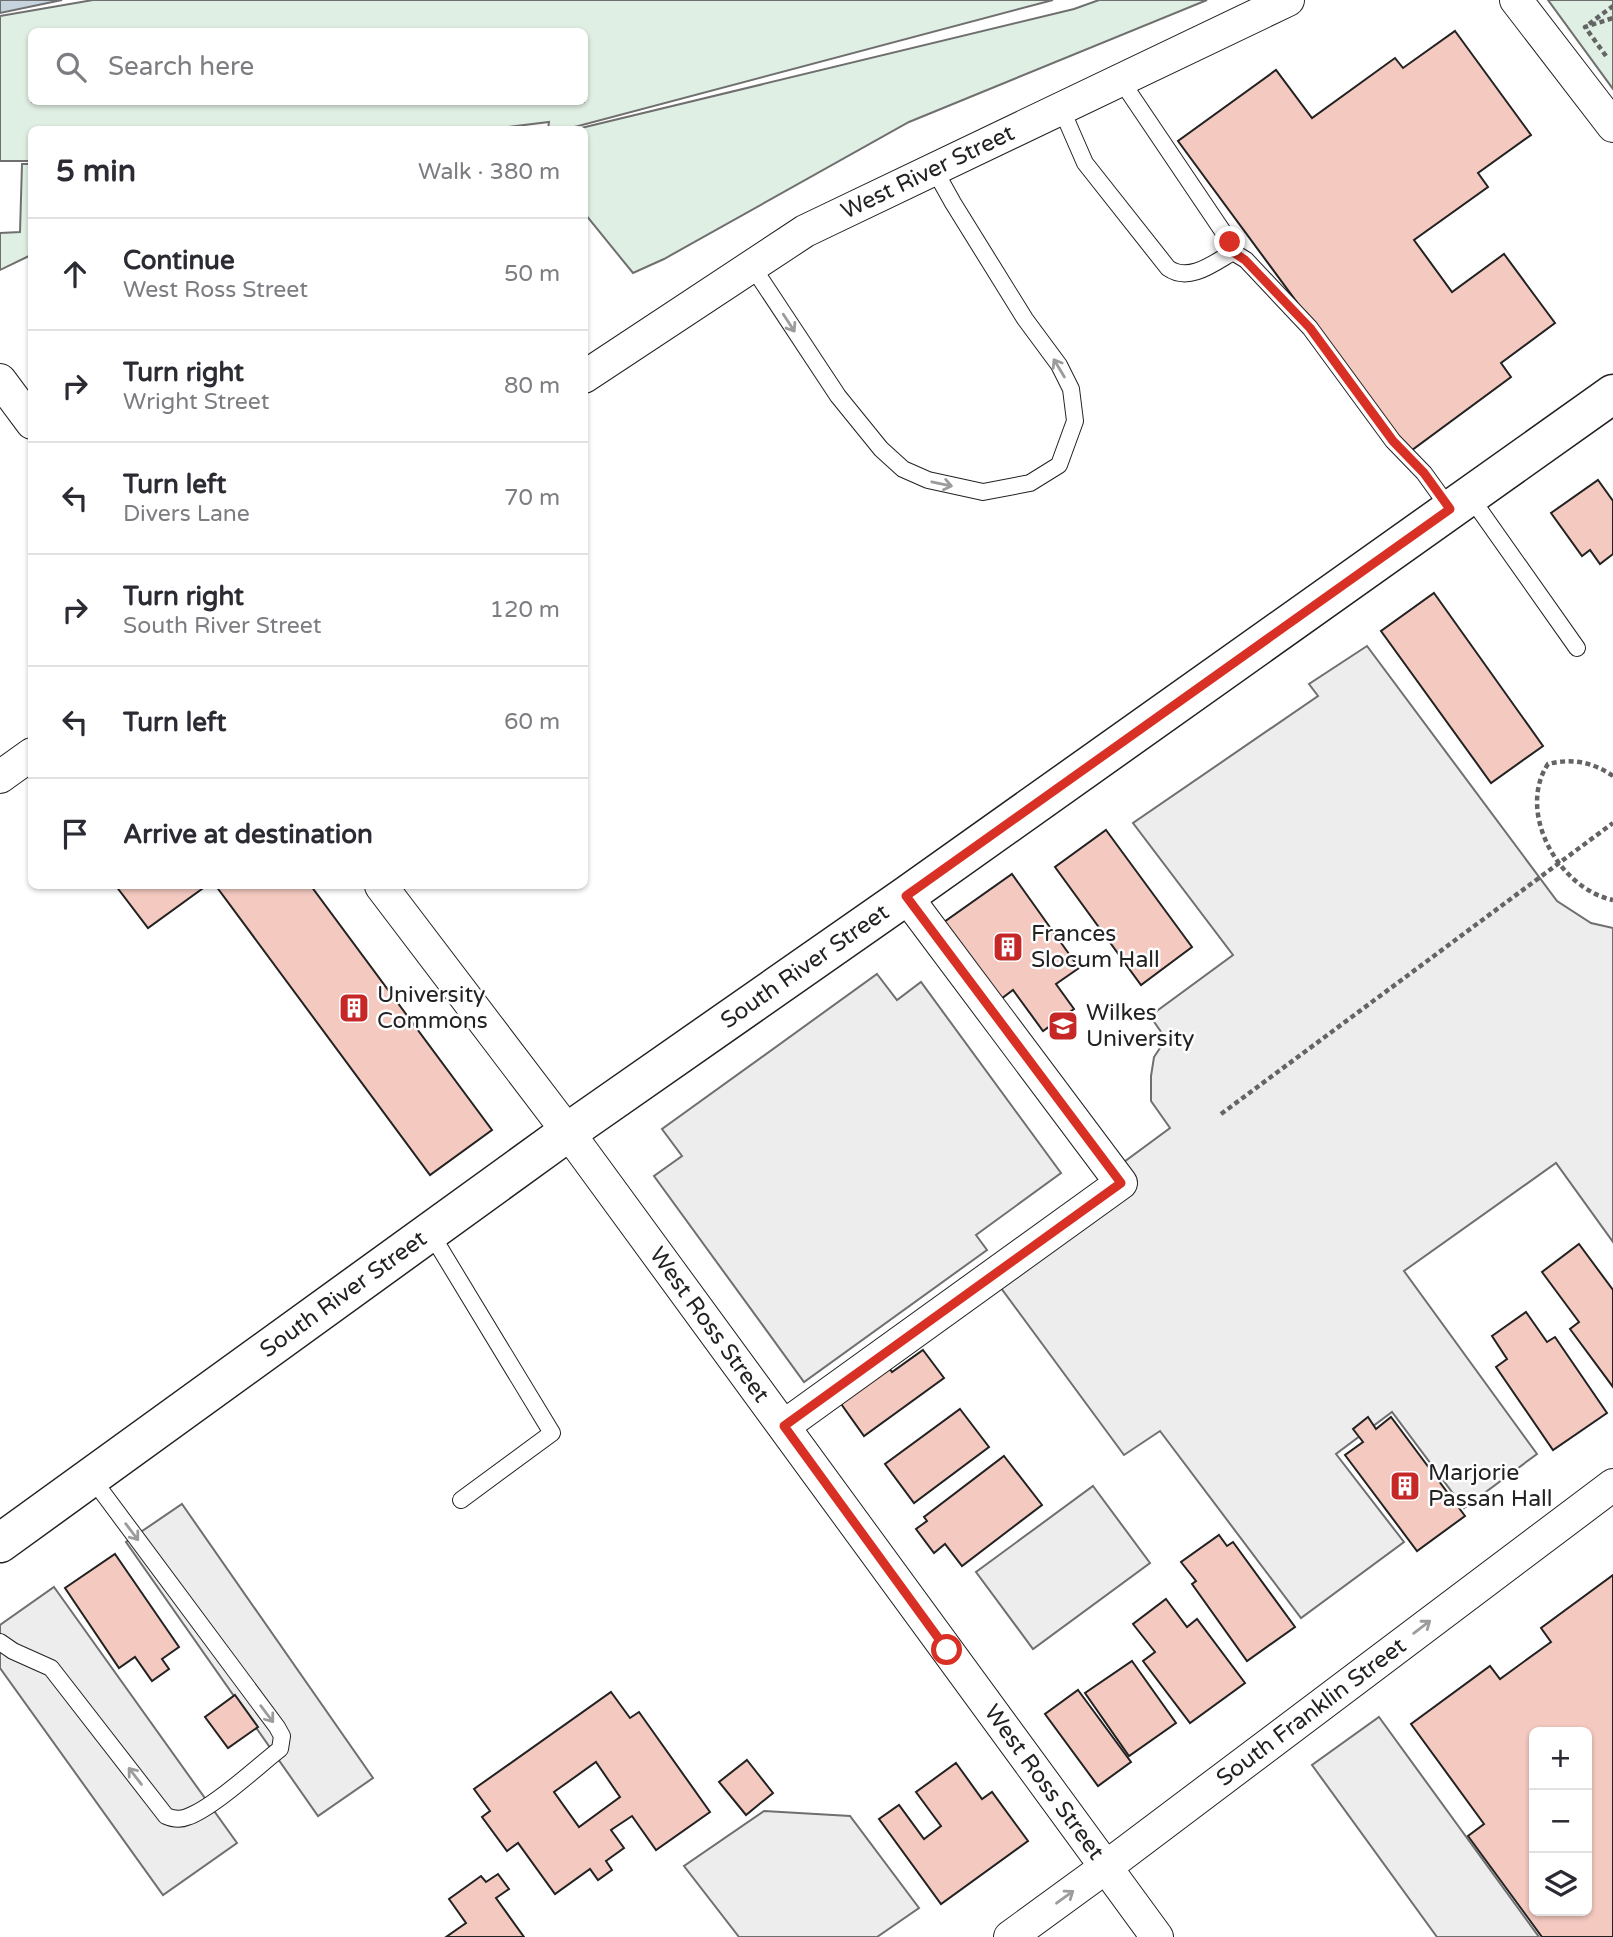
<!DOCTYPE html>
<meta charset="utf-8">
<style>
:root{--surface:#fff;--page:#f2f2f3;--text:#2b2b33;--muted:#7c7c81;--line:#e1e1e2}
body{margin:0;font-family:"Varela Round",sans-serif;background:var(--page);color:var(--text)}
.controls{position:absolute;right:21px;bottom:21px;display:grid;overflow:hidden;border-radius:10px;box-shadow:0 2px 5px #0004}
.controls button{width:63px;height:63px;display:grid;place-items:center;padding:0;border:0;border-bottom:2px solid var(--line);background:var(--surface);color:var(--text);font:35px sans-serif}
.stop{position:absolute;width:21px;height:21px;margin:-16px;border:5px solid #d93025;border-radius:50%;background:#fff}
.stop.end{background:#d93025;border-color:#fff;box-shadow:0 2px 7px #0008}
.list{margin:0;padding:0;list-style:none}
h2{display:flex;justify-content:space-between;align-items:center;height:91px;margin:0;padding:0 28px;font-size:30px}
h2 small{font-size:23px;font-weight:400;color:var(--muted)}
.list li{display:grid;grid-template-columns:46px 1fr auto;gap:21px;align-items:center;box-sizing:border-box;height:112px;padding:0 28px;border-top:2px solid var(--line)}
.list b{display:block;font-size:26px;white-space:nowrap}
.list p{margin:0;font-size:23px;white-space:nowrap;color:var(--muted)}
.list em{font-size:23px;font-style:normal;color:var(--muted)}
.icon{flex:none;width:38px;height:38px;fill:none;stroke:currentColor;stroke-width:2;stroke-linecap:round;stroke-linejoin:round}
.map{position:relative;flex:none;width:1613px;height:1937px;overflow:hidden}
.search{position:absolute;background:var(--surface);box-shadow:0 2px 5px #0004;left:28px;top:28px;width:560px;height:77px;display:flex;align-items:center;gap:18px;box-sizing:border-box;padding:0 24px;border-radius:10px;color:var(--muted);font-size:26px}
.panel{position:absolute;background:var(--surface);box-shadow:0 2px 5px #0004;left:28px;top:126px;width:560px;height:763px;border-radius:10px}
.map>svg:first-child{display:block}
.green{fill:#e0efe3;stroke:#6f6f6f;stroke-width:2;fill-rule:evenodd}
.parking{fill:#ededed;stroke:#6f6f6f;stroke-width:2}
.water{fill:#c7d3dd;stroke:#6f6f6f;stroke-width:2}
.building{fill:#f3c9c0;stroke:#222;stroke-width:2;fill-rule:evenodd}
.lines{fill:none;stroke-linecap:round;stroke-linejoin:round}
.service-casing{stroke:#222;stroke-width:18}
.minor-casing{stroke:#222;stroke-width:34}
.primary-casing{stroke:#222;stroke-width:41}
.path{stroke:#646464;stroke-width:4.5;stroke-dasharray:5 3.5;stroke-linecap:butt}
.service{stroke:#fff;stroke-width:16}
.minor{stroke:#fff;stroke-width:32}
.primary{stroke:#fff;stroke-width:38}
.oneway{stroke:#9c9c9c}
.route{stroke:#d93025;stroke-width:9}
.labels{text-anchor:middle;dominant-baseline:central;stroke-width:5;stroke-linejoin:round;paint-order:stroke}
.street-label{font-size:23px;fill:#222;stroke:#fff}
.poi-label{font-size:23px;fill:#222;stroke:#fff;text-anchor:start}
</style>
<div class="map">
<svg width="1613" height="1937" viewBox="0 0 1613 1937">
<rect width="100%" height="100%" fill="#fff"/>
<g class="green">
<path d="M93 0H1053L567 129H548L549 122 484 130H32L31 161H0V16ZM32 32H584V102H32Z"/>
<polygon points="1099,0 1207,0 909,122 664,259 633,273 585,214 584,130 577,129 1074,9"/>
<polygon points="1548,0 1613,0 1613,89"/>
<polygon points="22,164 31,164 31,255 0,270 0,233 20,232"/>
</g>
<g class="parking">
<polygon points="1367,646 1557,901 1591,923 1613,928 1613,1242 1556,1163 1404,1271 1537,1454 1464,1508 1392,1412 1336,1454 1404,1542 1301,1618 1160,1431 1124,1455 984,1265 1170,1128 1151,1101 1151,1076 1154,1057 1166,1039 1150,1016 1233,955 1133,823 1318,696 1309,684"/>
<polygon points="877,974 897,1000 921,982 1061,1173 976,1235 987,1250 804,1382 654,1176 682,1156 662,1129"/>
<polygon points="1093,1486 1150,1563 1033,1649 976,1572"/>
<polygon points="182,1504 373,1778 318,1816 126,1542"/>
<polygon points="54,1587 237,1843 163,1895 0,1668 0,1625"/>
<polygon points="1379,1717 1539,1937 1437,1937 1312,1765"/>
<polygon points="764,1811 850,1816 919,1908 877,1937 739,1937 684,1866"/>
</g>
<polygon class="water" points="0,0 62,0 0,13"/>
<g class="building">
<polygon points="1455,31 1531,135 1478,173 1488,187 1414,240 1452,292 1504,254 1555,323 1501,363 1511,377 1408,453 1178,141 1276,70 1312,118 1395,58 1403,68"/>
<polygon points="1598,480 1613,501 1613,554 1600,564 1590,550 1582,556 1551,513"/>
<polygon points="1434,593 1543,746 1491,783 1381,631"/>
<polygon points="1106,830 1192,947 1141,985 1055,867"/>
<polygon points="1012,874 1079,968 1056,984 1074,1009 1043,1031 1013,990 993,1005 937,927"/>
<polygon points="116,886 206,886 148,928"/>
<polygon points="216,886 311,886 492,1130 430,1175"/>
<polygon points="1579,1244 1613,1290 1613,1387 1570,1329 1579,1322 1542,1272"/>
<polygon points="1526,1312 1547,1342 1555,1337 1607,1413 1553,1450 1496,1367 1507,1359 1492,1336"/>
<polygon points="923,1350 944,1378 864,1436 839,1401 887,1365 892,1372"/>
<polygon points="960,1409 989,1447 914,1503 885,1464"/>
<polygon points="1368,1417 1376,1429 1391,1417 1465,1516 1417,1551 1345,1455 1363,1442 1353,1429"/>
<polygon points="1004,1456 1042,1505 962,1566 945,1544 934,1553 916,1529 927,1521 924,1517"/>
<polygon points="1219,1535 1227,1546 1233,1542 1295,1627 1247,1661 1192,1584 1196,1581 1181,1562"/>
<polygon points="115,1554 179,1647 162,1659 169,1669 152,1681 135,1657 119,1668 65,1588"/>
<path d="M1613 1575V1937H1542L1468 1836 1484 1824 1411 1724 1490 1666 1500 1679 1551 1642 1541 1628ZM1534 1732H1587V1911H1534Z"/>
<polygon points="1166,1599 1187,1627 1197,1619 1245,1683 1190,1723 1143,1661 1155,1652 1133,1624"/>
<polygon points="1132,1661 1176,1723 1129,1756 1085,1693"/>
<polygon points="1078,1690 1131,1762 1098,1786 1045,1714"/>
<path d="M611 1692 630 1718 639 1712 710 1812 656 1850 632 1816 611 1830 624 1848 606 1861 612 1870 598 1880 590 1869 555 1894 518 1843 507 1851 482 1817 490 1811 474 1789ZM596 1762 620 1797 579 1827 554 1792Z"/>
<polygon points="235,1695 258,1727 228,1748 205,1717"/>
<polygon points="747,1760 773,1793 746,1815 719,1782"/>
<polygon points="956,1763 982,1799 992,1792 1028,1841 941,1904 879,1819 899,1805 924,1839 941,1826 916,1792"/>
<polygon points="498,1874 509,1889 496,1898 524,1937 446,1937 466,1923 449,1899 481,1876 486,1882"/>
</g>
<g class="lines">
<g class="service-casing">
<g id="service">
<polyline points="1120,79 1230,242 1233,252 1246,260 1310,328 1393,441 1424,473 1450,509"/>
<path d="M1061 108 1085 163 1168 268C1189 283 1214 263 1233 252"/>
<polyline points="752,266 838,396 881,449 903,469 928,480 983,492 1030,483 1059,465 1075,421 1071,389 1059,365 1025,319 953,203 934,169"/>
<polyline points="1469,495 1577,648"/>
<polyline points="430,1232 552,1433 461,1500"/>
<path d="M0 1642 13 1651 51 1668 166 1816C173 1819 180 1820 187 1817 212 1809 258 1766 280 1749L282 1736 277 1727 91 1477"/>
</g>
</g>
<g class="minor-casing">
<g id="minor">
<polyline points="1516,0 1613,126"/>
<path id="s1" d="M584 377 805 231 1288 0"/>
<polyline points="0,380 32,423"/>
<polyline points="0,777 32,754"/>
<path id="s2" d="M381 886 568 1132 1157 1937"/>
<polyline points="784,1426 1121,1183 906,896"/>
<path id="s3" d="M1010 1937 1106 1867 1613 1485"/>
</g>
</g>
<g class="primary-casing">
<g id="primary">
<path id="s4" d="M0 1543 568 1132 906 896 1613 394"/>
</g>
</g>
<g class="path">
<polyline points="1589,24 1613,6"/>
<polyline points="1606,56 1585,27 1613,18"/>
<path d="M1613 776C1593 762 1571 758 1548 764 1516 812 1559 889 1613 900"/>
<polyline points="1221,1114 1613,823"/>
</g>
<use href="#service" class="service"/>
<use href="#minor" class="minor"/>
<use href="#primary" class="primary"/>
</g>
<defs><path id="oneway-shaft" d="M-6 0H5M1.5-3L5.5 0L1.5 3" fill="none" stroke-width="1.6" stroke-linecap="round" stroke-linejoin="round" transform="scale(1.75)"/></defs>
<g class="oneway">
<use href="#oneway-shaft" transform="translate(789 323) rotate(57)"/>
<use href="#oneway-shaft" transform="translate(1059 368) rotate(-121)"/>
<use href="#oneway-shaft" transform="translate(942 484) rotate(12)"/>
<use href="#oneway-shaft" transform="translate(132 1532) rotate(53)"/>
<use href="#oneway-shaft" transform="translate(1422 1627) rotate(-37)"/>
<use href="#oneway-shaft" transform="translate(267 1714) rotate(53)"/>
<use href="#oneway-shaft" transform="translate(135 1776) rotate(-128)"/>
<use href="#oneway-shaft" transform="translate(1065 1897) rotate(-36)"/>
</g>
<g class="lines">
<polyline class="route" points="947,1650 784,1426 1121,1183 906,896 1450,509 1424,473 1393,441 1310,328 1245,260 1233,252 1230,242"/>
</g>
<defs>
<g id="building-square" transform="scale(1.575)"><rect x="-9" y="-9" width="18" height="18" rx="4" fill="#c62828" stroke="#fff"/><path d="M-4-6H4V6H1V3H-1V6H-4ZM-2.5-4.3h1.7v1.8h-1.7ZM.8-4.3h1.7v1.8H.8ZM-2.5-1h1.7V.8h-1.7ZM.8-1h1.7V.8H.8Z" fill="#fff"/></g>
<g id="university-square" transform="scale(1.575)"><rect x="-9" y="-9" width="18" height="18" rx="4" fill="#c62828" stroke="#fff"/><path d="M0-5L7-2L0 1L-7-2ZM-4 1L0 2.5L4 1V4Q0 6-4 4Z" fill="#fff"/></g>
</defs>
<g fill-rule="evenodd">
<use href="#building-square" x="1008" y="947"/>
<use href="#building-square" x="354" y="1008"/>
<use href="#university-square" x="1063" y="1026"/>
<use href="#building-square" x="1405" y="1486"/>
</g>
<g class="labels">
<g class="street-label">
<text stroke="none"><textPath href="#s1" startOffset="401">West River Street</textPath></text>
<text stroke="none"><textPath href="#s4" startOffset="990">South River Street</textPath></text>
<text stroke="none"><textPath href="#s4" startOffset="424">South River Street</textPath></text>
<text stroke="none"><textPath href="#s2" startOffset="548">West Ross Street</textPath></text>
<text stroke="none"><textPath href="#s3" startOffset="376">South Franklin Street</textPath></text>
<text stroke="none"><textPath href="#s2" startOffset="1115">West Ross Street</textPath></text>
</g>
<g class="poi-label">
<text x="1031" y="934">Frances<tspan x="1031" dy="26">Slocum Hall</tspan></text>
<text x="377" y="995">University<tspan x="377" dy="26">Commons</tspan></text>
<text x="1086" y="1013">Wilkes<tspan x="1086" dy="26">University</tspan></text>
<text x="1428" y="1473">Marjorie<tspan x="1428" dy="26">Passan Hall</tspan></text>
</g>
</g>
</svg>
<div class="controls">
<button>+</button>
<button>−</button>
<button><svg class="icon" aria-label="layers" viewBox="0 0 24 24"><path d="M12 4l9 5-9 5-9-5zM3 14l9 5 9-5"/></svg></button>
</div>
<div class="stop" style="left:947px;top:1650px"></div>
<div class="stop end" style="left:1230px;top:242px"></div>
<div class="search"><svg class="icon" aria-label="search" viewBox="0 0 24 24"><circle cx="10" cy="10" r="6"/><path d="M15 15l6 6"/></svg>Search here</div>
<section class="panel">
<h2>5 min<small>Walk · 380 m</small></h2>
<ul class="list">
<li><svg class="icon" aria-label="ahead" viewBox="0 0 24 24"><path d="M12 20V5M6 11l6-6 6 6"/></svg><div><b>Continue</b><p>West Ross Street</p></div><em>50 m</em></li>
<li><svg class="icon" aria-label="right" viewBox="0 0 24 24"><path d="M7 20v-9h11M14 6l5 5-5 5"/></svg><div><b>Turn right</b><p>Wright Street</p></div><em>80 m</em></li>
<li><svg class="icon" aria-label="left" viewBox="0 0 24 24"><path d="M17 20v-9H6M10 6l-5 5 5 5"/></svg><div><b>Turn left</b><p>Divers Lane</p></div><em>70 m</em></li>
<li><svg class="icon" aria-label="right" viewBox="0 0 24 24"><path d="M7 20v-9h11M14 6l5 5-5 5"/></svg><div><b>Turn right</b><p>South River Street</p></div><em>120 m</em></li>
<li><svg class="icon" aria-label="left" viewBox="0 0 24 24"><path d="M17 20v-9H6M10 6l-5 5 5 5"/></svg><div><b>Turn left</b></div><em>60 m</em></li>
<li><svg class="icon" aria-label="arrive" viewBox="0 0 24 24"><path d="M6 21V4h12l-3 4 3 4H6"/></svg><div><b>Arrive at destination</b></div></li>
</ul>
</section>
</div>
